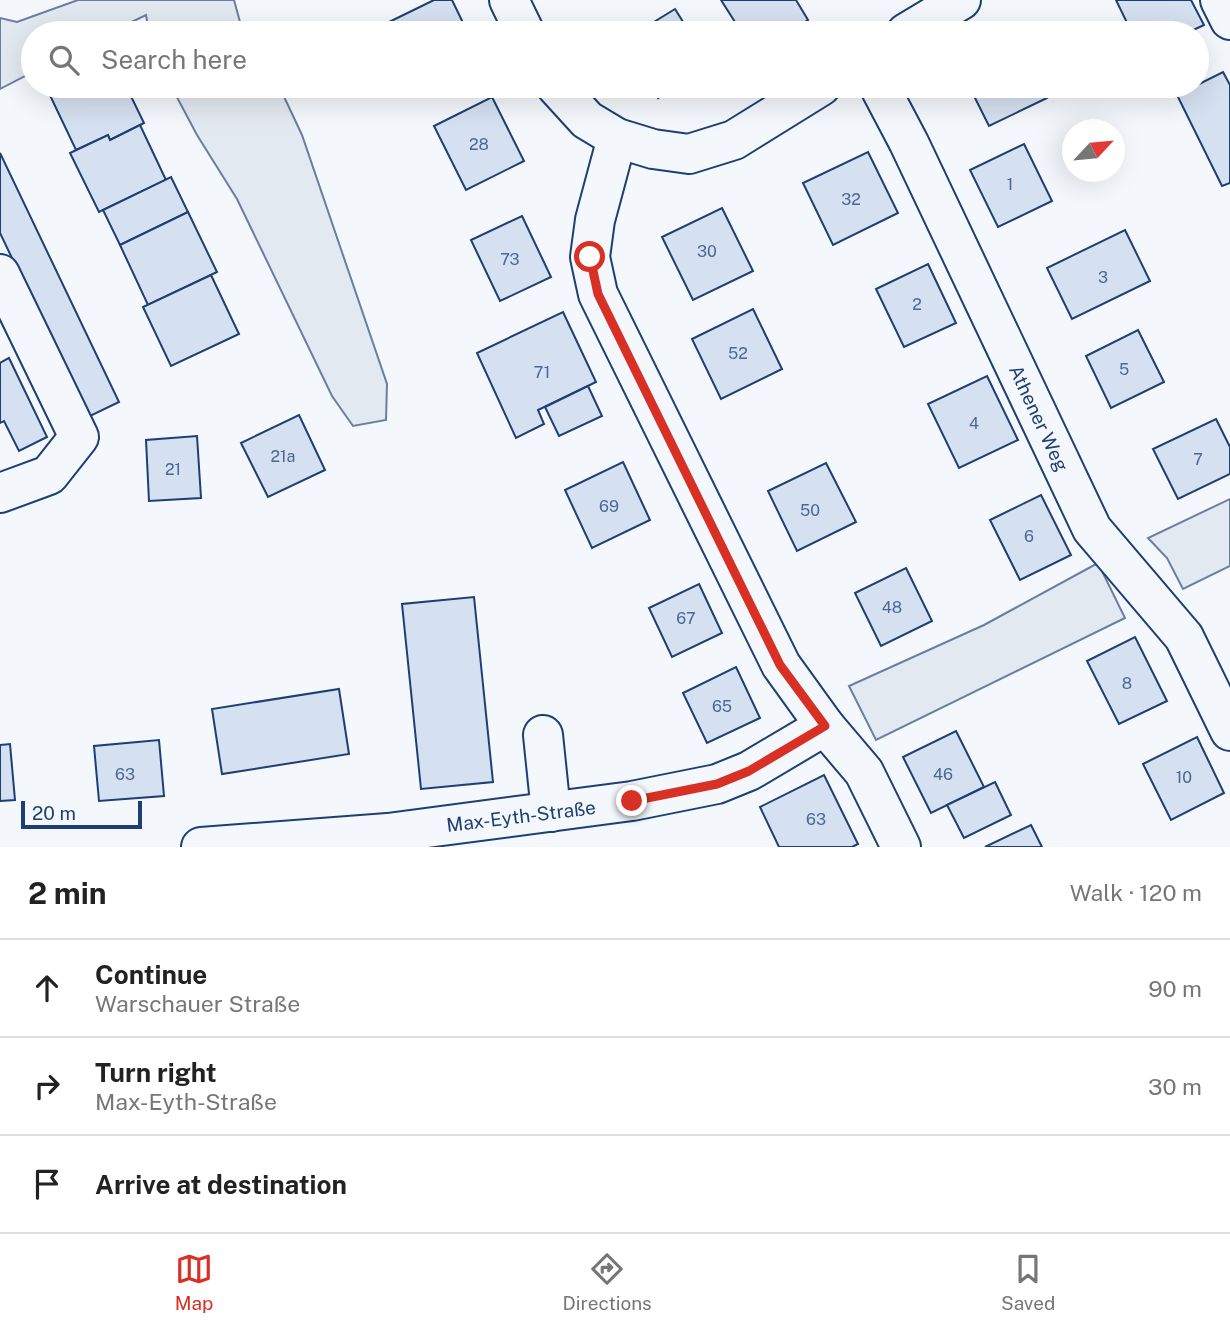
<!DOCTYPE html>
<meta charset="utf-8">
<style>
:root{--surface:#fff;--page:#f6f6f6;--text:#222;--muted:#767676;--line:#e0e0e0;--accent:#d93025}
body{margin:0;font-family:"Public Sans",sans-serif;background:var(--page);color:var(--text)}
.compass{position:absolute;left:1062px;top:119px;width:63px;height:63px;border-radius:50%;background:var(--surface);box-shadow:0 7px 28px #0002;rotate:64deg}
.scale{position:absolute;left:21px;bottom:18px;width:121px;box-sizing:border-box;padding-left:7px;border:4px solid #1d3f73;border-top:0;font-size:19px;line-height:24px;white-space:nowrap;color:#1d3f73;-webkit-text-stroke:5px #f4f7fb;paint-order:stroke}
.stop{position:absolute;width:21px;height:21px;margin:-16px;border:5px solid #d93025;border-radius:50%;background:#fff}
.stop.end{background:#d93025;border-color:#fff;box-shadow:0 2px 7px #0008}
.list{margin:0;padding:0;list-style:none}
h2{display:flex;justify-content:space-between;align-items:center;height:91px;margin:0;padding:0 28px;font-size:30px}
h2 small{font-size:23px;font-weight:400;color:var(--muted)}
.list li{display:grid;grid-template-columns:46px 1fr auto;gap:21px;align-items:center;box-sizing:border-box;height:98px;padding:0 28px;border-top:2px solid var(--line)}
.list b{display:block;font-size:26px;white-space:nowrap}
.list p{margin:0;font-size:23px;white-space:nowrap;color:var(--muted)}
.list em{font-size:23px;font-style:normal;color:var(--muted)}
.icon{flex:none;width:38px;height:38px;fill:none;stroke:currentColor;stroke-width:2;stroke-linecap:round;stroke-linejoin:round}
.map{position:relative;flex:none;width:1230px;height:847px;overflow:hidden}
.search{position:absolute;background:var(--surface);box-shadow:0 7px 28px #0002;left:21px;right:21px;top:21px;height:77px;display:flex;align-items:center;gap:18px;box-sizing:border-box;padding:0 24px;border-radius:38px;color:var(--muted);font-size:26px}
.sheet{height:385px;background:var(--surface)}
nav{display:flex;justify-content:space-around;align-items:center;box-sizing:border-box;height:98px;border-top:2px solid var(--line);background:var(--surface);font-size:19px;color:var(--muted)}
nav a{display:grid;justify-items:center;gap:4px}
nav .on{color:var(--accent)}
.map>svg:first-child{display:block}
.green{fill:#e3e9f0;stroke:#687fa3;stroke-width:2}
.building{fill:#d5e0f0;stroke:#1d3f73;stroke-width:2}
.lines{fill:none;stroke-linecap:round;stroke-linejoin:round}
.minor-casing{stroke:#1d3f73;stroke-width:42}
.minor{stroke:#f4f7fb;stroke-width:38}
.route{stroke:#d93025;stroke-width:9}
.labels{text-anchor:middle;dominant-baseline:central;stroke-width:5;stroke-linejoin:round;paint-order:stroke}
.number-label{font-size:16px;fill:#4b6792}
.street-label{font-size:19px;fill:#1d3f73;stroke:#f4f7fb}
</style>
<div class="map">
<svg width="1230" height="847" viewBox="0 0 1230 847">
<rect width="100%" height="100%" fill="#f4f7fb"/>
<g class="green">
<polygon points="78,0 234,0 243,33 149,33 146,15 109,33 33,33 33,72 0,89 0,18 17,22"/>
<polygon points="171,86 279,86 302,135 387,384 386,420 353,426 332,396 237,199 197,135"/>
<polygon points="1230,499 1230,566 1183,589 1167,558 1148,538"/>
<polygon points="1098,563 1125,618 876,740 849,686 984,625"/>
</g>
<g class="building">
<polygon points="434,0 452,0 468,33 394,33 389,22"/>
<polygon points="721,0 796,0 808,20 786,33 742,33"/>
<polygon points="1116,0 1191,0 1204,25 1187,33 1132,33"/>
<polygon points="675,9 690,33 636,33"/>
<polygon points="1223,72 1230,85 1230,183 1222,186 1177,95"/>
<polygon points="55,86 126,86 144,123 110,140 108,135 76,150 47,89"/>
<polygon points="651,86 678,86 658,98"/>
<polygon points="969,86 1041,86 1047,98 989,126"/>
<polygon points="492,97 524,161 466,190 434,126"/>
<polygon points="140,125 166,180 99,212 70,153 108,135 110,140"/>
<polygon points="1024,144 1052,201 998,227 970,170"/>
<polygon points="868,152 898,213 833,245 803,183"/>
<polygon points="0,153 119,402 88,417 0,233"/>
<polygon points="171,177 188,212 120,245 103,210"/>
<polygon points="722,208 753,271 693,300 662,237"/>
<polygon points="188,212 217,272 148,305 120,245"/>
<polygon points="522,216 551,277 500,301 471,240"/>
<polygon points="1125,230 1150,281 1072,319 1047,268"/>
<polygon points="928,264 956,323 904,347 876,289"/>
<polygon points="211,275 239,334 171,366 143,307"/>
<polygon points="753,309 782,369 721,399 692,339"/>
<polygon points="563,312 596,382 538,410 544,424 516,438 477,353"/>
<polygon points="1138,330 1164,382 1111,408 1086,356"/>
<polygon points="9,358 47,437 19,451 4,421 0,423 0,363"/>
<polygon points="987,376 1018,440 959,468 928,404"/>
<polygon points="588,386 602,416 559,436 545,407"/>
<polygon points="299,415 325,470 268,497 241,443"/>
<polygon points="1216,419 1230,447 1230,474 1178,499 1153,449"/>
<polygon points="197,436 201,498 149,501 146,440"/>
<polygon points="623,462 650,520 592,548 565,490"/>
<polygon points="826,463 856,522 797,551 768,491"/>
<polygon points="1041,495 1071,555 1020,580 990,520"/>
<polygon points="906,568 932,621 881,646 855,593"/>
<polygon points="699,584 722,633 672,657 649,608"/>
<polygon points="474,597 493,782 421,789 402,604"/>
<polygon points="1135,637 1167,701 1119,724 1087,661"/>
<polygon points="736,667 760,718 707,743 683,693"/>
<polygon points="339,689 349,754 222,774 212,709"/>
<polygon points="956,731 984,787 931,813 903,757"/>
<polygon points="1197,737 1224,793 1171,820 1143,764"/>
<polygon points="159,740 164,796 99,801 94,746"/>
<polygon points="10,744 15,800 0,801 0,745"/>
<polygon points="824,775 858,844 852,847 779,847 760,807"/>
<polygon points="995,782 1011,815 964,838 947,805"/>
<polygon points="1031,825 1042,847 985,847"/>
</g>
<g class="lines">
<g class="minor-casing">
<g id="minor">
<polyline points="509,0 525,33"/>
<polyline points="1220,0 1230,20"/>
<polyline points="906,33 961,0"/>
<polyline points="556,86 587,120 617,138 653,149 689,154 734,140 821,86"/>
<polyline points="879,86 909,143 1092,529 1184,637 1230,731"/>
<polyline points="617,138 595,220 590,257 598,294 781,665 825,726 864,772 901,847"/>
<polyline points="0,274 79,437 49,475 0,493"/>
<polyline points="543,735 551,812"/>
<polyline points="201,847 388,833 632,801 717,784 749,771 825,726"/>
</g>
</g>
<use href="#minor" class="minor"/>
</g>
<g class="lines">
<polyline class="route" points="590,257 598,294 780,665 825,726 749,771 717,784 632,801"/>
</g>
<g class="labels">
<g class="number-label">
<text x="479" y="144">28</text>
<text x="1010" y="184">1</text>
<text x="851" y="199">32</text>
<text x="707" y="251">30</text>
<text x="510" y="259">73</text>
<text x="1103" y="277">3</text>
<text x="917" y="304">2</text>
<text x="738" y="353">52</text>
<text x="1124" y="369">5</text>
<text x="542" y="372">71</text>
<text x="974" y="423">4</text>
<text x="283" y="456">21a</text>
<text x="1198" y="459">7</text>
<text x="173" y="469">21</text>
<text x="609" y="506">69</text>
<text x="810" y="510">50</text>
<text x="1029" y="536">6</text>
<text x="892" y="607">48</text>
<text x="686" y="618">67</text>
<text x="1127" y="683">8</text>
<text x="722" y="706">65</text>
<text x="125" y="774">63</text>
<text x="943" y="774">46</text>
<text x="1184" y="777">10</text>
<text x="816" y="819">63</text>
</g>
<g class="street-label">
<text transform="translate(1039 418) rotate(65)">Athener Weg</text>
<text transform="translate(521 816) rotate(-7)">Max-Eyth-Straße</text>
</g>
</g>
</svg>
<svg class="compass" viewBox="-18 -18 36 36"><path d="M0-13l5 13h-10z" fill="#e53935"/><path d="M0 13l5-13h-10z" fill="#767676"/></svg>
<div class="scale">20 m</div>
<div class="stop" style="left:590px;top:257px"></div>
<div class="stop end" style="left:632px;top:801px"></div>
<div class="search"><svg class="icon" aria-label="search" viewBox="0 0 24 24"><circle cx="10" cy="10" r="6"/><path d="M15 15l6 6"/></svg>Search here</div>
</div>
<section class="sheet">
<h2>2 min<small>Walk · 120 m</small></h2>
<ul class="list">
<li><svg class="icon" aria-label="ahead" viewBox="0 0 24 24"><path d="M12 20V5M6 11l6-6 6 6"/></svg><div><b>Continue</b><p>Warschauer Straße</p></div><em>90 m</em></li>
<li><svg class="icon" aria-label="right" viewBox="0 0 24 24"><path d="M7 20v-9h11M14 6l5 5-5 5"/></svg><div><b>Turn right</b><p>Max-Eyth-Straße</p></div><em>30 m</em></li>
<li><svg class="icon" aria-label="arrive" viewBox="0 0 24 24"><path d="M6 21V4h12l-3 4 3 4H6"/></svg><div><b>Arrive at destination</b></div></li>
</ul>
</section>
<nav>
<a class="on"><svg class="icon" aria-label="map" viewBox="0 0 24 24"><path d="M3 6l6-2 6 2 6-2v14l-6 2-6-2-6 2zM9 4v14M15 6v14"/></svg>Map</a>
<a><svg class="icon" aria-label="directions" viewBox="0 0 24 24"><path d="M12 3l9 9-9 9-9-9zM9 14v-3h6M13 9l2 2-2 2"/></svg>Directions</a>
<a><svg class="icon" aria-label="saved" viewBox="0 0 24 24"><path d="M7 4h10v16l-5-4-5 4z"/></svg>Saved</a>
</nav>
